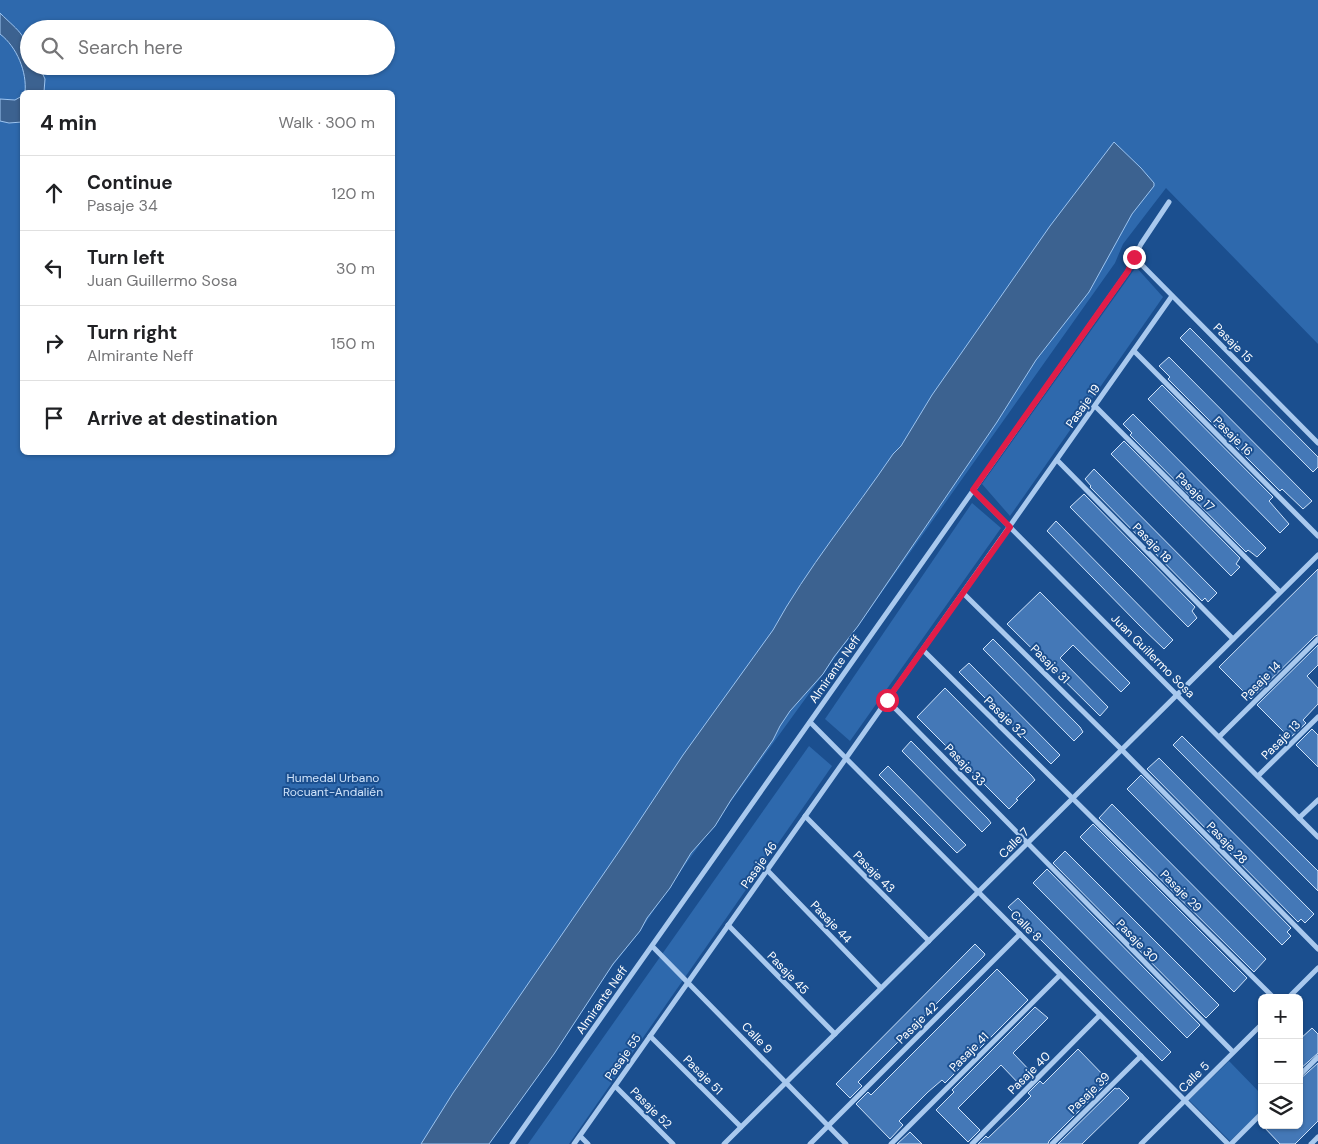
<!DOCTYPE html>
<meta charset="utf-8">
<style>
:root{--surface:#fff;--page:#f6f6f6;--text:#202124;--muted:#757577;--line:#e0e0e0}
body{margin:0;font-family:"DM Sans",sans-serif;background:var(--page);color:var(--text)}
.controls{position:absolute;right:15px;bottom:15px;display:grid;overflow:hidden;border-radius:8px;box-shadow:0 1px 4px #0004}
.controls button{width:45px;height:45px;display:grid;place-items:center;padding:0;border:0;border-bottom:1px solid var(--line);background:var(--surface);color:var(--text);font:25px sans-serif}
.stop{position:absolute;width:15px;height:15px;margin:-11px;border:4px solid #e11d48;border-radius:50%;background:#fff}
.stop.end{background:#e11d48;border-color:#fff;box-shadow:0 1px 5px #0008}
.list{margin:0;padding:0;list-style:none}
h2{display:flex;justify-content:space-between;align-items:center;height:65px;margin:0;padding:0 20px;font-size:21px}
h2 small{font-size:16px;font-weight:400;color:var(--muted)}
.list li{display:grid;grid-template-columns:32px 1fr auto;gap:15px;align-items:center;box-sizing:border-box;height:75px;padding:0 20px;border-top:1px solid var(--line)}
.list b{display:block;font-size:19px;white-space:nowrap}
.list p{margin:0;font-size:16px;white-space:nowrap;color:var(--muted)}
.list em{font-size:16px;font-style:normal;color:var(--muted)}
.icon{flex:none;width:28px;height:28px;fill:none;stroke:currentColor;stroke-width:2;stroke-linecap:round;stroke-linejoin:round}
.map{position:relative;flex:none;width:1318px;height:1144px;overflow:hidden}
.search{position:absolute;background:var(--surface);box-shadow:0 1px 4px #0004;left:20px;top:20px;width:375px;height:55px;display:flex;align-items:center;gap:12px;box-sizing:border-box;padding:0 18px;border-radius:28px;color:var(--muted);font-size:19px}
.panel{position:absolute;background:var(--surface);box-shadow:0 1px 4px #0004;left:20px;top:90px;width:375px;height:365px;border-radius:8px}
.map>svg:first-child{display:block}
.green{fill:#2e69ad;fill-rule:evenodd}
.water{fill:#3c6290;stroke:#9cc4f0}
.building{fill:#4478b7;stroke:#cfe3fa}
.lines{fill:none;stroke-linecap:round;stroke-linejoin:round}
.minor{stroke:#a9c9ee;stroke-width:5}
.route{stroke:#e11d48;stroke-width:6}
.labels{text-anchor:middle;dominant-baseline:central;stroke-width:4;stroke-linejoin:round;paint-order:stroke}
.street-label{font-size:12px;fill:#fff;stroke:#1b4f8f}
.park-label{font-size:12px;fill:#cfe3fa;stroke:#1b4f8f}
</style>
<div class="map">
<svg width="1318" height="1144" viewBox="0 0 1318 1144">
<rect width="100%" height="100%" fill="#1b4f8f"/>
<g class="green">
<path d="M0 0H1318V344L1166 188 1123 244 1115 263 858 626 677 876 640 931 607 973 554 1054 489 1144H0ZM29 29H386V66H29ZM22 92H392V452H22Z"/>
<polygon points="1136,267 1163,297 1010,516 982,484"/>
<polygon points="972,503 1001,528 850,741 825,719"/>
<polygon points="809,746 832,766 569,1144 528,1144"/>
<polygon points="1229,1061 1262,1095 1262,1110 1230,1141 1189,1100"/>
</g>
<g class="water">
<path d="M0 13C20 33 29 35 29 66H39L45 79 44 92H25C27 72 17 47 0 34Z"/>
<polygon points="22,96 22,122 9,123 0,121 0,99 15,100"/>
<path d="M1114 142 1141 168 1154 183V186L1132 214 1089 292 1036 360 997 422 858 626 834 657 823 674 790 711 780 726 773 740 731 800 715 826 691 853 670 888 647 918 640 931 613 964 554 1054 489 1144H421L453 1093 622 847 683 755 773 630C807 568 853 513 893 454L901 446 932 395 1050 226Z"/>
</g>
<g class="building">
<polygon points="1190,328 1318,457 1318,467 1313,472 1180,338"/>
<polygon points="1169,357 1312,501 1303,509 1282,489 1280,491 1168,379 1170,377 1159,366"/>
<polygon points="1162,385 1273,497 1269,501 1289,524 1280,533 1148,399"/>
<polygon points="1133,414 1266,548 1257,557 1248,550 1246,552 1130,435 1132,433 1123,424"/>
<polygon points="1124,441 1240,558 1236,564 1240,567 1231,576 1111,454"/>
<polygon points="1094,469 1217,593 1208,602 1205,598 1202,601 1090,487 1091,486 1085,479"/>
<polygon points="1084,494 1195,607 1192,611 1197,618 1188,627 1070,507"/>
<polygon points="1056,521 1173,640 1164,649 1140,626 1047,531"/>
<polygon points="1318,569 1318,635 1315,636 1251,699 1219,667"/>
<polygon points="1040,592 1130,683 1121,692 1073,645 1060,658 1108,707 1100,716 1007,624"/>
<polygon points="993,639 1080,727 1083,732 1074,741 983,649"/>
<polygon points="1318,645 1318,665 1307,676 1318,688 1318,704 1303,720 1306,723 1290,738 1257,705"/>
<polygon points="969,663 1060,755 1051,764 959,672"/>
<polygon points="945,688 1032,776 1035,780 1016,799 1018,800 1009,809 917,717"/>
<polygon points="1312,729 1318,735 1318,767 1296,745"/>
<polygon points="1182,736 1318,871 1318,891 1173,745"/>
<polygon points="911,741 988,819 991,823 982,832 902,751"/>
<polygon points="1159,758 1314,914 1305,923 1301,919 1298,922 1147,769"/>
<polygon points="888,766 966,845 957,853 879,775"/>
<polygon points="1141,775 1291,928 1287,932 1291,936 1282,945 1127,789"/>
<polygon points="1112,804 1266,959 1254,972 1099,818"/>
<polygon points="1093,824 1247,978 1234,992 1080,837"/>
<polygon points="1065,851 1219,1005 1206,1018 1053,863"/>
<polygon points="1047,869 1200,1025 1187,1038 1033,883"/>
<polygon points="1018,898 1171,1052 1162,1061 1008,907"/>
<polygon points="975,944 985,954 984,956 858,1082 862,1086 850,1098 836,1084"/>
<polygon points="997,969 1028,1000 945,1083 942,1080 928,1092 899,1121 903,1125 890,1139 856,1104 868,1092 871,1095"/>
<polygon points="1035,1007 1048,1018 1013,1053 1034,1075 1022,1087 1001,1065 958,1108 980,1130 968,1142 936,1110 954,1092 952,1090"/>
<polygon points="1312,1028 1318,1034 1318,1053 1299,1070 1299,1040"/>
<polygon points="1078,1049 1109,1081 1049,1141 1048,1144 978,1144 986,1136 988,1138 1017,1110 1031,1096 1028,1093 1040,1081 1043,1084"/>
<polygon points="1318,1063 1318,1121 1295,1144 1280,1144 1262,1125 1299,1125 1299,1080"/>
<polygon points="1115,1088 1117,1089 1119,1088 1129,1098 1082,1144 1058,1144"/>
<polygon points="910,1132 922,1144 897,1144"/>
</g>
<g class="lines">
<g class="minor">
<polyline points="1134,257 1318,443"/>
<polyline points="1134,351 1318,536"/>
<polyline points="1095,406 1280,592"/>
<polyline points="1057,460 1233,639"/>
<polyline points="973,490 1318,837"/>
<polyline points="963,593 1122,750 1318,949"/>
<polyline points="923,650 1274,998"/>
<polyline points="887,700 1233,1052"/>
<polyline points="810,722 1228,1144"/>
<polyline points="1219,737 1318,639"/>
<polyline points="1258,776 1318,717"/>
<polyline points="805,816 929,941"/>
<polyline points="1299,818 1318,800"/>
<polyline points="767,870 881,988"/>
<polyline points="728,925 835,1034"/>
<polyline points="652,946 846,1144"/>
<polyline points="1288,998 1318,968"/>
<polyline points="650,1036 741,1127"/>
<polyline points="1299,1076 1318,1057"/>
<polyline points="615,1086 673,1144"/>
<polyline points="580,1136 588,1144"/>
<polyline points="512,1144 1128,271 1141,244 1169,202"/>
<polyline points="574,1144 1172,296"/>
<polyline points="724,1144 1318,555"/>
<polyline points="810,1144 1020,934"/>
<polyline points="891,1144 1060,975"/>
<polyline points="972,1144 1100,1015"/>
<polyline points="1052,1144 1141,1056"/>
<polyline points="1141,1144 1262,1024"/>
<polyline points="1231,1144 1262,1113"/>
<polyline points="1311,1144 1318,1137"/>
</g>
</g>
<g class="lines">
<polyline class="route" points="887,700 1010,527 973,490 1128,271 1134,257"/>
</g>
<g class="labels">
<g class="street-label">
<text transform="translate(1233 343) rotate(45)">Pasaje 15</text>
<text transform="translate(1083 406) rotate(-55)">Pasaje 19</text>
<text transform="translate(1233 436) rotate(45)">Pasaje 16</text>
<text transform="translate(1195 492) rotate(45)">Pasaje 17</text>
<text transform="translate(1152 543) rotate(46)">Pasaje 18</text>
<text transform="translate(1153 656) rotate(45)">Juan Guillermo Sosa</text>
<text transform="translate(1050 664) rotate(45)">Pasaje 31</text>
<text transform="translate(835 669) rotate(-55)">Almirante Neff</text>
<text transform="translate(1261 681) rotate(-45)">Pasaje 14</text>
<text transform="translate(1005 717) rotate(44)">Pasaje 32</text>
<text transform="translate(1281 740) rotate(-45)">Pasaje 13</text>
<text transform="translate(965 765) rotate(46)">Pasaje 33</text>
<text transform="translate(1014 843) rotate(-45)">Calle 7</text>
<text transform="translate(1227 843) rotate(46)">Pasaje 28</text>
<text transform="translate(759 865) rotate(-55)">Pasaje 46</text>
<text transform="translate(874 872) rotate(45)">Pasaje 43</text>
<text transform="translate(1181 891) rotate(45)">Pasaje 29</text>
<text transform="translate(831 922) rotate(46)">Pasaje 44</text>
<text transform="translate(1026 926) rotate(45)">Calle 8</text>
<text transform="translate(1137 941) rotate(46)">Pasaje 30</text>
<text transform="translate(788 973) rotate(46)">Pasaje 45</text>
<text transform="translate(602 1000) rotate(-55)">Almirante Neff</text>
<text transform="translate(917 1023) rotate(-45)">Pasaje 42</text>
<text transform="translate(757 1038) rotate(46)">Calle 9</text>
<text transform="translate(969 1052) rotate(-45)">Pasaje 41</text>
<text transform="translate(623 1057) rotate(-55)">Pasaje 55</text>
<text transform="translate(1029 1073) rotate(-45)">Pasaje 40</text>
<text transform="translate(703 1075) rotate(45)">Pasaje 51</text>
<text transform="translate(1194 1077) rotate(-45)">Calle 5</text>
<text transform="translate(1089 1093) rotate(-45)">Pasaje 39</text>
<text transform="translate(651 1108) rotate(45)">Pasaje 52</text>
</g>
<g class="park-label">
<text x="333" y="778">Humedal Urbano<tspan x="333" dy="14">Rocuant-Andalién</tspan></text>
</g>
</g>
</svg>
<div class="controls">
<button>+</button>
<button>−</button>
<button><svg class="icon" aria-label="layers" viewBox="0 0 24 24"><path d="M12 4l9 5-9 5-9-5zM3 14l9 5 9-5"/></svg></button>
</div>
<div class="stop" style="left:887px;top:700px"></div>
<div class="stop end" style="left:1134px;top:257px"></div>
<div class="search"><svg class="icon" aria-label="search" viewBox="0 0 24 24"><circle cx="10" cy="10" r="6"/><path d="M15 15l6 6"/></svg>Search here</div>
<section class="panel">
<h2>4 min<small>Walk · 300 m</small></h2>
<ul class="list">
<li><svg class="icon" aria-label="ahead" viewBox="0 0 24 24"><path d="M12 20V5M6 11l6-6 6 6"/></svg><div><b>Continue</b><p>Pasaje 34</p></div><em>120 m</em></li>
<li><svg class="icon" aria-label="left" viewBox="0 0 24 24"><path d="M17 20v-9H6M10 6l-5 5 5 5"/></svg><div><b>Turn left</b><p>Juan Guillermo Sosa</p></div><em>30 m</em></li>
<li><svg class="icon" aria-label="right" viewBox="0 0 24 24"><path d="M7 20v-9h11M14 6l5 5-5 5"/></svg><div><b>Turn right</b><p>Almirante Neff</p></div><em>150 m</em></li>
<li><svg class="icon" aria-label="arrive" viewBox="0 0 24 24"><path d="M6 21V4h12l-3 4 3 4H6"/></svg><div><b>Arrive at destination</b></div></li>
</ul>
</section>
</div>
